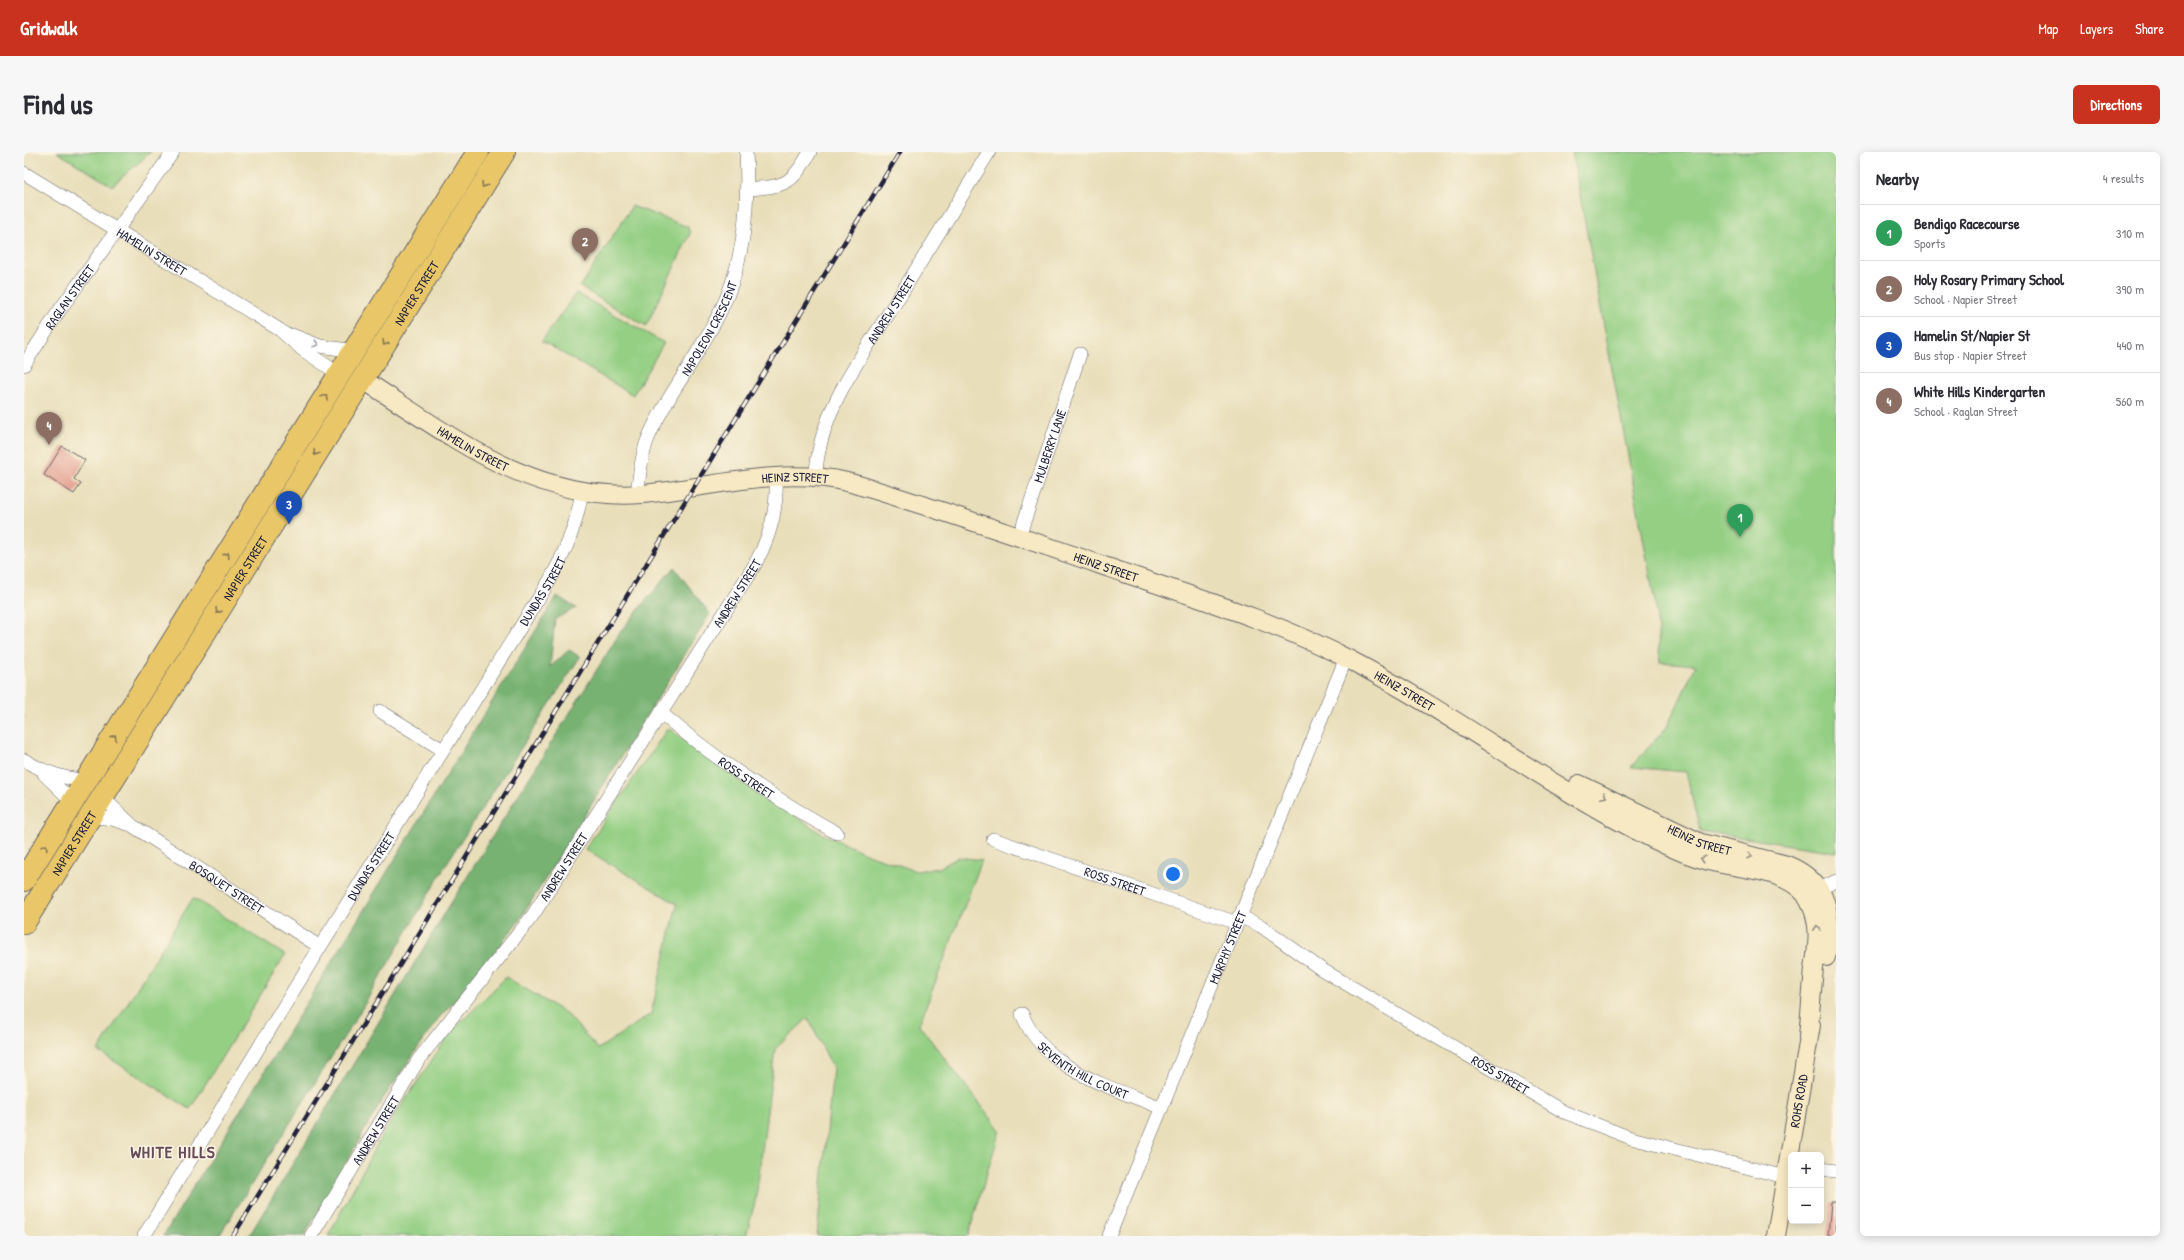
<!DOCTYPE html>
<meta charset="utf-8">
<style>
:root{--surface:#fff;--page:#f7f7f7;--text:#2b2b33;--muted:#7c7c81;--line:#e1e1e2;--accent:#c8321e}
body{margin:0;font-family:"Patrick Hand",sans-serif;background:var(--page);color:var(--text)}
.controls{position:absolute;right:12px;bottom:12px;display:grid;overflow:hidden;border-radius:6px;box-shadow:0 2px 10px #0003}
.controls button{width:36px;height:36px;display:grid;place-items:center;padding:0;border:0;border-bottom:1px solid var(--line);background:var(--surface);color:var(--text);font:20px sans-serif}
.you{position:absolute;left:1149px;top:722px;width:14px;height:14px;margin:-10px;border:3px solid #fff;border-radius:50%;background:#1a73e8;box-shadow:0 0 0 6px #1a73e833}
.badge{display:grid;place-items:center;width:26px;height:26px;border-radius:50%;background:var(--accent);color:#fff;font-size:13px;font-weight:700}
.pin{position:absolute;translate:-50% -33px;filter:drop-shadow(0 1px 2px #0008)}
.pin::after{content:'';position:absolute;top:21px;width:14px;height:12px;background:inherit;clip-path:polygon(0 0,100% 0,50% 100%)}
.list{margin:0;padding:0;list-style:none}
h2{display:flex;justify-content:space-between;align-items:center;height:52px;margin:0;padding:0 16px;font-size:17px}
h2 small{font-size:13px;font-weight:400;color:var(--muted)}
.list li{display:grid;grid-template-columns:26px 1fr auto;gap:12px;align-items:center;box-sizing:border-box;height:56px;padding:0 16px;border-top:1px solid var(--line)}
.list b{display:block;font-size:15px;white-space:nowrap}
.list p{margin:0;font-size:13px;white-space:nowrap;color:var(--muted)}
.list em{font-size:13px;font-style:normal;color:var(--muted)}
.map{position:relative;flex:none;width:1812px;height:1084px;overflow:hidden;border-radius:6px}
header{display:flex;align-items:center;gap:24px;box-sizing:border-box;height:56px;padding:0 20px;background:var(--accent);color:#fff}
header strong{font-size:19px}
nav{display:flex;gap:22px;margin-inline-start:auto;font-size:14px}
.intro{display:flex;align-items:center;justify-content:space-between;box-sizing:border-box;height:96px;padding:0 24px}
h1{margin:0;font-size:28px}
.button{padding:10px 18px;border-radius:6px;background:var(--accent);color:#fff;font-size:14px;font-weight:700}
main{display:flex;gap:24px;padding:0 24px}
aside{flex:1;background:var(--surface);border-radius:6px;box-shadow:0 2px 10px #0003}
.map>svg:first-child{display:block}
.green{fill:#94cf84;stroke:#5b7860}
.forest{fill:#77b272;stroke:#4c6a56}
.building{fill:#e2998a}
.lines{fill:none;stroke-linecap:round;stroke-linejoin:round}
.street-casing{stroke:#676467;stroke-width:14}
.secondary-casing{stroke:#676467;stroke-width:20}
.highway-casing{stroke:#676467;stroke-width:24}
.street{stroke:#fff;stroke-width:13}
.secondary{stroke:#f6e9c3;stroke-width:18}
.highway{stroke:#e9c769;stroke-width:22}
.rail-casing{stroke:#22223b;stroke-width:4.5}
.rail{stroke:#fcf5e5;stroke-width:3;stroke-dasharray:9;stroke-linecap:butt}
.oneway{stroke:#867452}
.oneway2{stroke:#9c9ca7}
.oneway3{stroke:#978f86}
.labels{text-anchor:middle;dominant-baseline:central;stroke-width:3;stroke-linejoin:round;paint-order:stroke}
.street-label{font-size:13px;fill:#22223b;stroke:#fcf5e5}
.district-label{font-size:17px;font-weight:bold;letter-spacing:1px;fill:#654c57;stroke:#fcf5e5}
</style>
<header>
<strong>Gridwalk</strong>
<nav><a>Map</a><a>Layers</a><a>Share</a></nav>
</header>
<div class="intro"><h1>Find us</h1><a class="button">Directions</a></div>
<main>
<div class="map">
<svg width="1812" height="1084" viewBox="0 0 1812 1084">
<rect width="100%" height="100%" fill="#fcf5e5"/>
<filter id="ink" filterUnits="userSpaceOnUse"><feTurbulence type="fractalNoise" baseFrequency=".025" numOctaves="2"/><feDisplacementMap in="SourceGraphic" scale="8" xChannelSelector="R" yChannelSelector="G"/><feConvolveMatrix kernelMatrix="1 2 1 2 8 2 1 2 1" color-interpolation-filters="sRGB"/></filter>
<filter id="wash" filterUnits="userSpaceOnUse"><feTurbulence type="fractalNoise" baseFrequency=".012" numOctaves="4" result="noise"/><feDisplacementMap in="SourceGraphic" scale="16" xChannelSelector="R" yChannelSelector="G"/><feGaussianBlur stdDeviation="0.9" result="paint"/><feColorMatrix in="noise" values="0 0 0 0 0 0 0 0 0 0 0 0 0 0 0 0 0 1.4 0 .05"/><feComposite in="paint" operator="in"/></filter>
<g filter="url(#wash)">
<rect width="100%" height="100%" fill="#e8deb9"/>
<g class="green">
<polygon points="33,0 127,0 88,34"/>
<polygon points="1548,0 1812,0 1812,700 1676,679 1662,620 1607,615 1643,575 1672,513 1636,510 1632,456"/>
<polygon points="608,54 664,75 666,82 622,174 556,135"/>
<polygon points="552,141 640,191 609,243 518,189"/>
<polygon points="644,576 718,630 797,681 846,703 892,719 915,716 935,705 958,708 895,873 976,978 944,1084 793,1084 809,916 784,866 751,897 732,1046 722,1084 304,1084 358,983 426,881 482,825 543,862 574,897 627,862 653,752 561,697"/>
<polygon points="169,746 261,803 166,957 74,899"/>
</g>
<g class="forest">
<polygon points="650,415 686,462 495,769 444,834 414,867 358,948 280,1084 225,1084 430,746 599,476"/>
<polygon points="533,444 552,456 531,467 526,515 545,498 556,505 423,711 337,858 195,1084 139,1084"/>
</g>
<g id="blocks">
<g class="building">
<polygon points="38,294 61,308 50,327 57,332 50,342 20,323"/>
<polygon points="1807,1050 1812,1050 1812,1084 1804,1084"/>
</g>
</g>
</g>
<g filter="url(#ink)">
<use href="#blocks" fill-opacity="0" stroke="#676467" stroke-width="1"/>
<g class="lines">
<g class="street-casing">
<g id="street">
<path id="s1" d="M0 21 256 178 279 198 315 222"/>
<path d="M723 37C761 34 767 34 786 0"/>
<polyline points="268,183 296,194 330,199"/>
<path id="s2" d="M0 213 35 159 149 0"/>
<path id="s3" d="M792 325C793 259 842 199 875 145 905 97 935 48 965 0"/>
<path id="s4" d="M613 342C615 325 617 308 622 292 628 274 638 259 647 243 664 216 682 188 696 160 721 110 725 54 722 0"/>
<path id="s5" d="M995 385 1056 202"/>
<polyline points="356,559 419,598"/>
<path id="s6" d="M637 561C691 607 751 647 813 681"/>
<path d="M0 608C21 621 39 626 63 629"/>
<polyline points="20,622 49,650"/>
<path id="s7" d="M78 645 109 674 296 795"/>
<polyline points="66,664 88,667 104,672"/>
<path id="s8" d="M969 687 1213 771"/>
<polyline points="1787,741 1812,729"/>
<path id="s9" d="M1215 764 1237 774 1297 817 1540 960 1607 986 1761 1025"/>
<path id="s10" d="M998 862C1020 918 1087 935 1138 956"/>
<polyline points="1797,1017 1812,1019"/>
<path id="s11" d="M120 1084 296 795 526 428C542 400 553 372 558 339"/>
<path id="s12" d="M287 1084 395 907 509 763 730 414C746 386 754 358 752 326"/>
<path id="s13" d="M1085 1084 1322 506"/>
</g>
</g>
<g class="secondary-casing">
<g id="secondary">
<path id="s14" d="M338 227C426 283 508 350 618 342 686 336 756 314 823 330 854 338 884 349 914 358 968 376 1023 394 1077 413 1160 442 1247 467 1326 508 1430 562 1524 634 1629 687 1647 696 1666 704 1685 709 1715 717 1761 717 1781 742 1787 751 1792 763 1793 774 1795 788 1792 803 1790 816 1788 839 1786 862 1784 885"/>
<path id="s15" d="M1555 632 1677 691 1763 713C1806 731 1809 764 1802 805"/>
<path id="s16" d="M1752 1084 1787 873"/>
</g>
</g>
<g class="highway-casing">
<g id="highway">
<polyline points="0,728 454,0"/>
<path id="s17" d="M0 771 480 0"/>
</g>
</g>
<use href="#street" class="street"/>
<use href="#secondary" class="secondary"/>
<use href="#highway" class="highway"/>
<g class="rail-casing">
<polyline id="rail" points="209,1084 876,0"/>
</g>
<use href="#rail" class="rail"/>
</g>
<defs><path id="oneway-chevron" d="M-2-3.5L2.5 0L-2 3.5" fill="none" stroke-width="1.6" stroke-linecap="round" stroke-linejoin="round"/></defs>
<g class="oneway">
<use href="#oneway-chevron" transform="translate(460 33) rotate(122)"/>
<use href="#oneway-chevron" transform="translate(361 191) rotate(122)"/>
<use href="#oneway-chevron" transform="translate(301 245) rotate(-58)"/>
<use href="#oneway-chevron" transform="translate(292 301) rotate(122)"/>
<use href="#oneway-chevron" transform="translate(203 403) rotate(-58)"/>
<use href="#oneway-chevron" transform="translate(194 459) rotate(122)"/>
<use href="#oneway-chevron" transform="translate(90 585) rotate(-58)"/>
<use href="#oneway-chevron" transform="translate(21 695) rotate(-58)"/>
</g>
<use class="oneway2" href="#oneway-chevron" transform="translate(292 192) rotate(18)"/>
<g class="oneway3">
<use href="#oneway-chevron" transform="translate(1580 644) rotate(26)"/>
<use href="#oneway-chevron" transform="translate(1726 704) rotate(12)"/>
<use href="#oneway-chevron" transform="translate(1679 707) rotate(-163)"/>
<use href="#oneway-chevron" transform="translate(1793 776) rotate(-93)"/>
</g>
</g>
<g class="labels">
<g class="street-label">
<text stroke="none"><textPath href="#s1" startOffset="150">HAMELIN STREET</textPath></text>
<text stroke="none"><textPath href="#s17" startOffset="742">NAPIER STREET</textPath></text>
<text stroke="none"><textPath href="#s2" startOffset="82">RAGLAN STREET</textPath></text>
<text stroke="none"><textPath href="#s3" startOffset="186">ANDREW STREET</textPath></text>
<text stroke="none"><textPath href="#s4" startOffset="183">NAPOLEON CRESCENT</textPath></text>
<text stroke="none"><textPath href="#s5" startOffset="96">MULBERRY LANE</textPath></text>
<text stroke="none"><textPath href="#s14" startOffset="131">HAMELIN STREET</textPath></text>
<text stroke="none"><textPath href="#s14" startOffset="463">HEINZ STREET</textPath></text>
<text stroke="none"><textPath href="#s17" startOffset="418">NAPIER STREET</textPath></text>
<text stroke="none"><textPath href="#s14" startOffset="788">HEINZ STREET</textPath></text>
<text stroke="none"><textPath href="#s11" startOffset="758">DUNDAS STREET</textPath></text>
<text stroke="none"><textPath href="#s12" startOffset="772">ANDREW STREET</textPath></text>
<text stroke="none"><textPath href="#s14" startOffset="1112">HEINZ STREET</textPath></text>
<text stroke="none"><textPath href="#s6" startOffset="107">ROSS STREET</textPath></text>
<text stroke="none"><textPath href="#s15" startOffset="133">HEINZ STREET</textPath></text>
<text stroke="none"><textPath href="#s17" startOffset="94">NAPIER STREET</textPath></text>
<text stroke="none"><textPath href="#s11" startOffset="434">DUNDAS STREET</textPath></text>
<text stroke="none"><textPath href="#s12" startOffset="448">ANDREW STREET</textPath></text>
<text stroke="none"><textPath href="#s8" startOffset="129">ROSS STREET</textPath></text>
<text stroke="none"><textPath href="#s7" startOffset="154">BOSQUET STREET</textPath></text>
<text stroke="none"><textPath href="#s13" startOffset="312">MURPHY STREET</textPath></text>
<text stroke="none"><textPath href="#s10" startOffset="86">SEVENTH HILL COURT</textPath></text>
<text stroke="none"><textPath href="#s9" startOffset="306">ROSS STREET</textPath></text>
<text stroke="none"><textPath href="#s16" startOffset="137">ROHS ROAD</textPath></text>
<text stroke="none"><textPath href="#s12" startOffset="124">ANDREW STREET</textPath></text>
</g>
<g class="district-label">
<text x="149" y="999">WHITE HILLS</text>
</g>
</g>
</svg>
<div class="controls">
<button>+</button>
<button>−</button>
</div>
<div class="you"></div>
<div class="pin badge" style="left:1716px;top:385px;background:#2e9e5b">1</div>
<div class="pin badge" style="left:561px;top:109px;background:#8d6e63">2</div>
<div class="pin badge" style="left:265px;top:372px;background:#1a4fb4">3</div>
<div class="pin badge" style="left:25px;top:293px;background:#8d6e63">4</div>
</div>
<aside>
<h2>Nearby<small>4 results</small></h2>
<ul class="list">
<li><span class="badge" style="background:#2e9e5b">1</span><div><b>Bendigo Racecourse</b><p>Sports</p></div><em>310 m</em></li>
<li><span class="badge" style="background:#8d6e63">2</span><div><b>Holy Rosary Primary School</b><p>School · Napier Street</p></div><em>390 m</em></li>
<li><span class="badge" style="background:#1a4fb4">3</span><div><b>Hamelin St/Napier St</b><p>Bus stop · Napier Street</p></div><em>440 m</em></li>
<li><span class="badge" style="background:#8d6e63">4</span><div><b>White Hills Kindergarten</b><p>School · Raglan Street</p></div><em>560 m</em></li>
</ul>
</aside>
</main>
